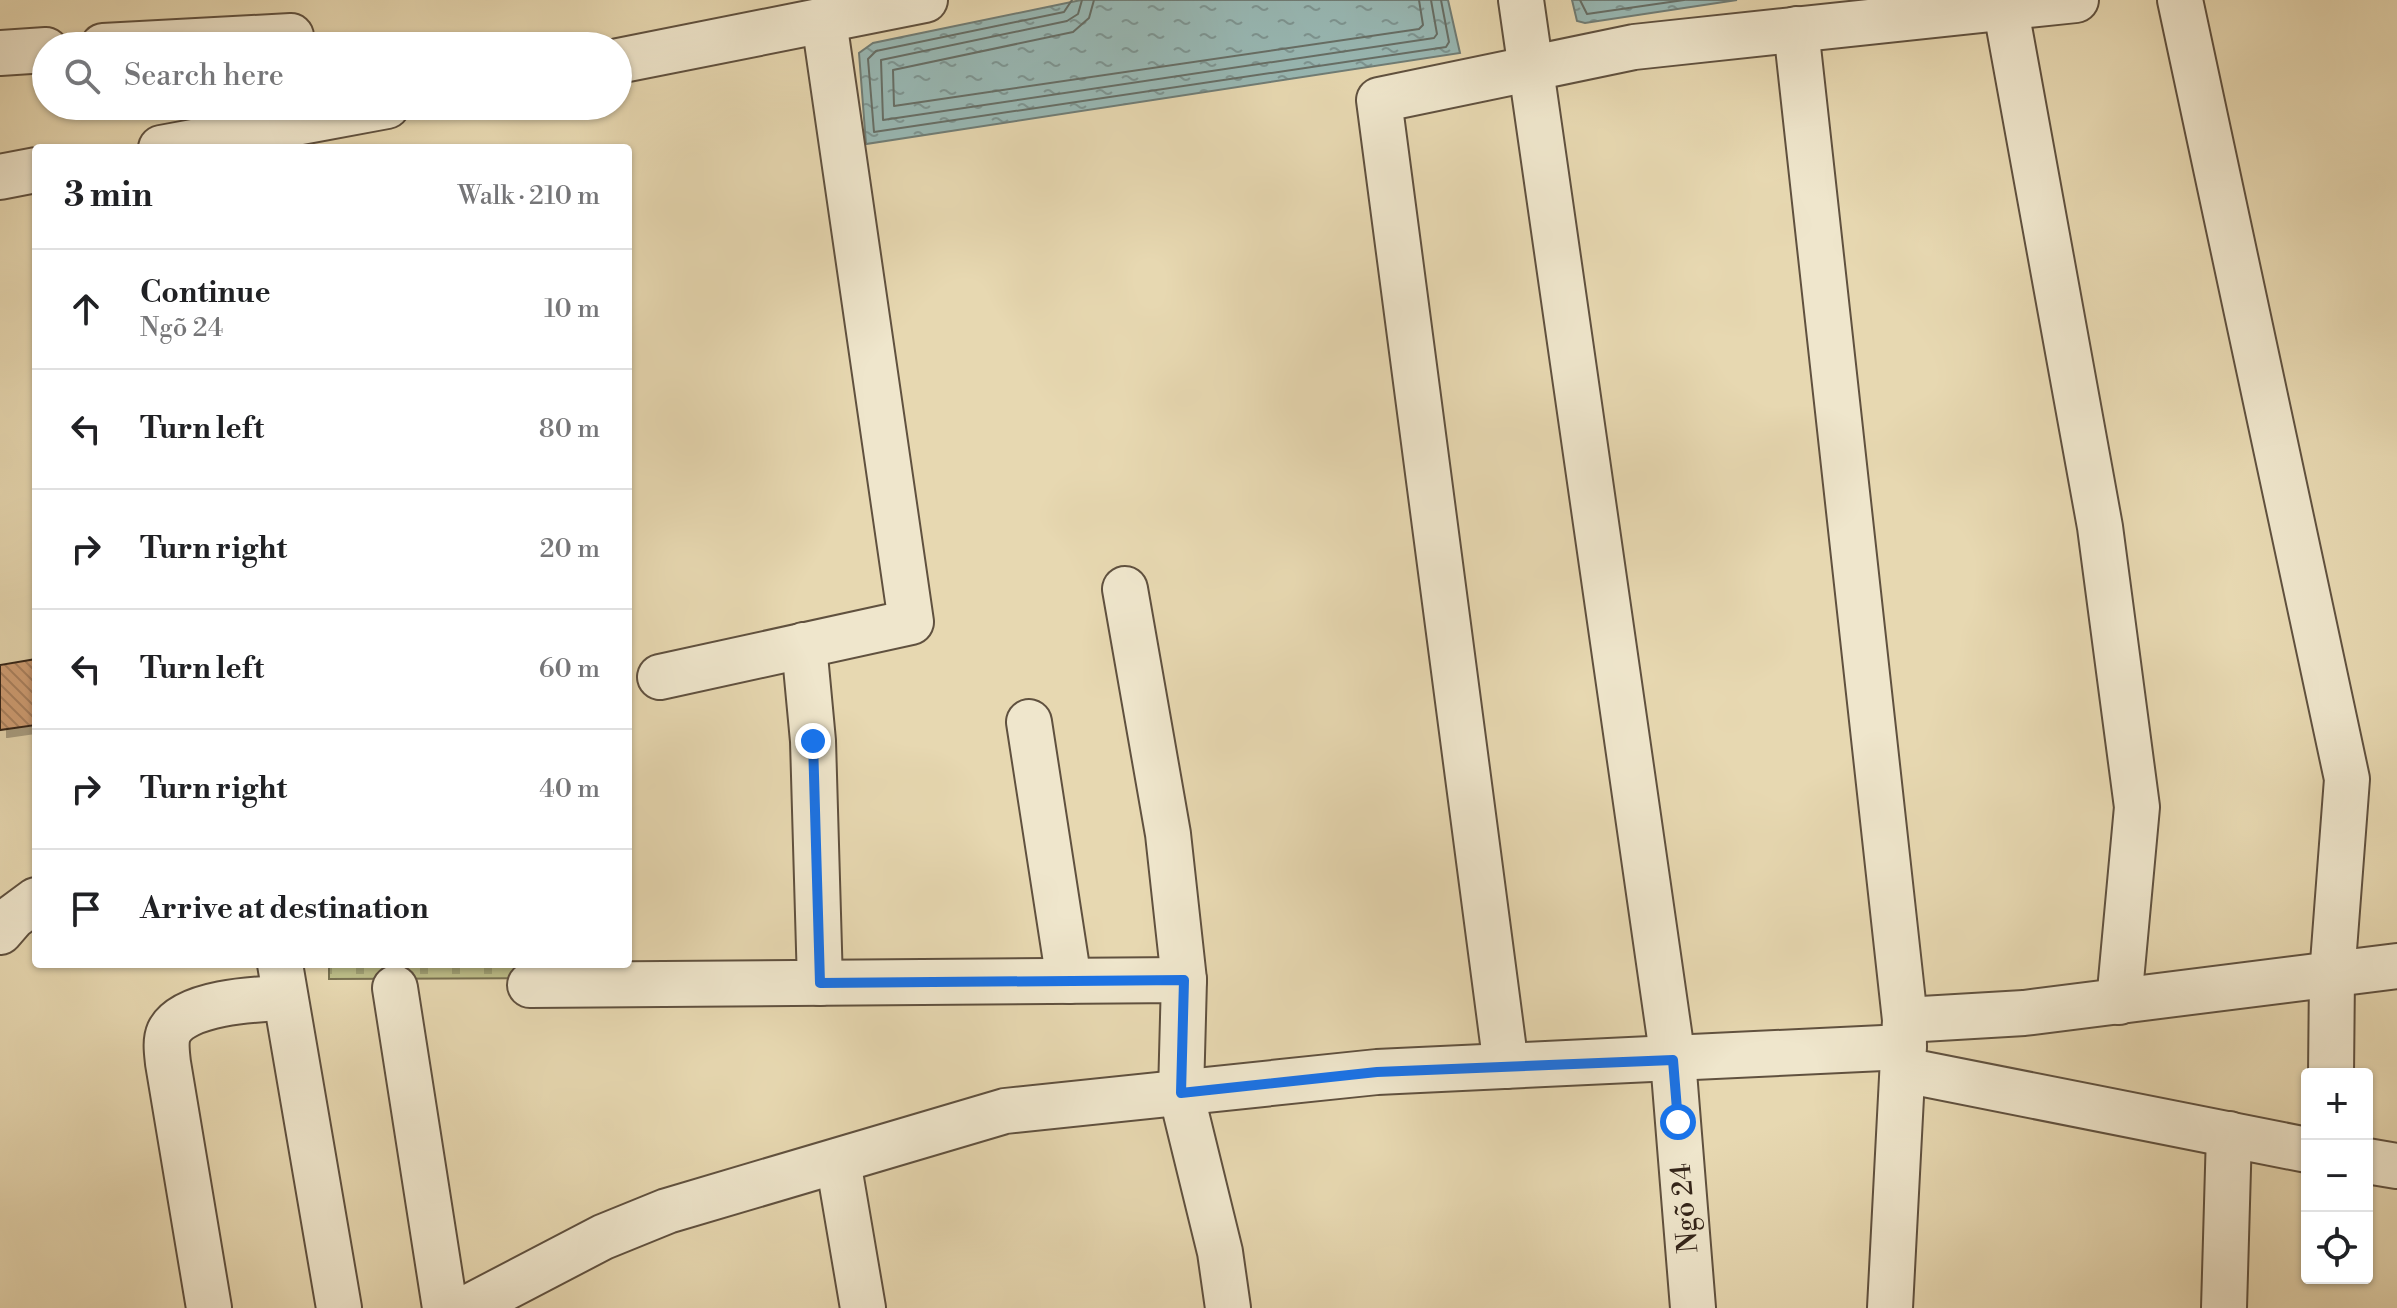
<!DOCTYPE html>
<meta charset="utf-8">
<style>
:root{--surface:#fff;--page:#f6f6f6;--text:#202124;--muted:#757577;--line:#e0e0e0}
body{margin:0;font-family:"Libre Bodoni",serif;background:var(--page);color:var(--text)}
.controls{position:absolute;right:24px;bottom:24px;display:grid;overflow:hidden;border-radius:8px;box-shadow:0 2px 6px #0004}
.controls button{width:72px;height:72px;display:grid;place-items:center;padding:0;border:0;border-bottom:2px solid var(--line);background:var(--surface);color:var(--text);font:40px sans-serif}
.stop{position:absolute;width:24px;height:24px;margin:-18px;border:6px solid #1a73e8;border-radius:50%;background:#fff}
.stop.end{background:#1a73e8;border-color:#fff;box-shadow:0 2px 8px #0008}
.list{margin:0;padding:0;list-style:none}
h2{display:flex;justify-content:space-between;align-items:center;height:104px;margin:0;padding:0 32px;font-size:34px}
h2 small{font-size:26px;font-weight:400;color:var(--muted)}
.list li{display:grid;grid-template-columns:52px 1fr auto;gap:24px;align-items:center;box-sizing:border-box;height:120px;padding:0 32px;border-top:2px solid var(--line)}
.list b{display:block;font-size:30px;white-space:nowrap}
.list p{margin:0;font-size:26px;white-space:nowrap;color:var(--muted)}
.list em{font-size:26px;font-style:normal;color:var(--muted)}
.icon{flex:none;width:44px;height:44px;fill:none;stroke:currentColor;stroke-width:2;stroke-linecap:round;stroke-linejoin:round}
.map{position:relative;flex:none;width:2397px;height:1308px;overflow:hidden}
.search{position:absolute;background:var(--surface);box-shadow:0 2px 6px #0004;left:32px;top:32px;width:600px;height:88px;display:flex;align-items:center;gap:20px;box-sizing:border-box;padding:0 28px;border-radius:44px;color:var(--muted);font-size:30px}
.panel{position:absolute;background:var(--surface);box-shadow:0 2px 6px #0004;left:32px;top:144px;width:600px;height:824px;border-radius:8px}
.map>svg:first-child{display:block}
.cemetery{fill:url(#cemetery-stones);stroke:#787050;stroke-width:2}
.water{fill:url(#water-ripples);stroke:#707d76;stroke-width:2}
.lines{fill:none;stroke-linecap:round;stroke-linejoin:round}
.shore{stroke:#666e66;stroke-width:2}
.building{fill:url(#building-back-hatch);stroke:#332419;stroke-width:2;filter:url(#shadow)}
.minor-casing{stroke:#60513f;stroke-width:48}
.minor{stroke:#efe6cc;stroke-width:44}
.route{stroke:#1a73e8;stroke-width:10}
.labels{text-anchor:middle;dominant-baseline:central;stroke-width:7;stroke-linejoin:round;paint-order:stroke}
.street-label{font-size:28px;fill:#332419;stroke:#efe6cc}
</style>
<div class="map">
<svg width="2397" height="1308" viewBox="0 0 2397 1308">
<defs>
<pattern id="cemetery-stones" width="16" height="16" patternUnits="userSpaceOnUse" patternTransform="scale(2)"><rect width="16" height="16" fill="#bcbc87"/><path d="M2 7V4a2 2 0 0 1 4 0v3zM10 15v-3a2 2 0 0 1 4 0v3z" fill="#a2a174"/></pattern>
<pattern id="water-ripples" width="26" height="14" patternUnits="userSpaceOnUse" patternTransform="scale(2)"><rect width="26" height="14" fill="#98b8b4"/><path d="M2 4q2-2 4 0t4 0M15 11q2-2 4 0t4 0" fill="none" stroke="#7d9592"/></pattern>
<pattern id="building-back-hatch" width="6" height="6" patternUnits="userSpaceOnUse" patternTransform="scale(2)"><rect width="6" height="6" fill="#d2a076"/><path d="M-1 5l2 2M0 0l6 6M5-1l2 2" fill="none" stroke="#ab8260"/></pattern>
<filter id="shadow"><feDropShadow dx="7" dy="7" stdDeviation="0" flood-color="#0004"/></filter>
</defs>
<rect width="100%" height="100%" fill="#e7d8b1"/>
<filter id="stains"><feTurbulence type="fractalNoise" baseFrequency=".0025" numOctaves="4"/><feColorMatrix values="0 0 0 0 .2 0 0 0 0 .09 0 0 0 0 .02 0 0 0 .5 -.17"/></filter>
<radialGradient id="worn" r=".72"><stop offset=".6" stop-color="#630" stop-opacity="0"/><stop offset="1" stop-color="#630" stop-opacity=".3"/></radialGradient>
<polygon class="cemetery" points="329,964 600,964 600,978 329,979"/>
<g class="water">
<polygon points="1081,0 1448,0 1460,53 866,144 859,53 873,43"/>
<polygon points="1572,0 1737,0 1585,23 1577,21"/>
</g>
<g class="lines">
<g class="shore">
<polyline points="1072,0 1064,12 876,51 868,59 874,132 1446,47 1449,42 1441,0"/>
<polyline points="1082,0 1078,14 1067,21 881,60 883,120 1434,38 1437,34 1431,0"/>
<polyline points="1094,0 1089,18 1073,32 893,70 894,106 1419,29 1423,25 1419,0"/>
<polyline points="1580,0 1587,14 1684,0"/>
</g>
</g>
<polygon class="building" points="36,659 36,725 0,730 0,665"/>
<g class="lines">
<g class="minor-casing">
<g id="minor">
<polyline points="1521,0 1673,1060 1693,1308"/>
<polyline points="2180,0 2347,779 2332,976 2331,1074"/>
<polyline points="2005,5 2100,527 2137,807 2119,1002"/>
<polyline points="1796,29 1905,1020 1890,1308"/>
<polyline points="103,46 291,36"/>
<polyline points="0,53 46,50"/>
<polyline points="618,61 925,0"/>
<polyline points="161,148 387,106"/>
<polyline points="0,177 36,170"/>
<polyline points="1125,589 1168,834 1184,980"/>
<polyline points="804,645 813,741 820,983"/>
<polyline points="660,677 911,622 824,21"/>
<polyline points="1029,722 1069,981"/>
<polyline points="0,932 13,917 36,900"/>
<polyline points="280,964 339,1308"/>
<polyline points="530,985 1184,980 1181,1093 1220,1252 1228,1308"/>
<polyline points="395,988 445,1308"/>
<polyline points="1905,1020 2024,1013 2397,966"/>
<polyline points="1506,1066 1379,100 1634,47 2076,0"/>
<polyline points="1904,1070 2307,1150"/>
<polyline points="838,1161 863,1308"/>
<polyline points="2367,1161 2397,1166"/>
<path d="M209 1308 168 1063C167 1053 165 1041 169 1032 183 1002 256 999 285 998"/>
<polyline points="467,1308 603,1237 667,1211 1005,1111 1377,1072 1904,1047"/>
<polyline points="2224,1308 2229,1134"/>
</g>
</g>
<use href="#minor" class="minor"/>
</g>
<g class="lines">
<polyline class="route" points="813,741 820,983 1184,980 1181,1093 1377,1072 1673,1060 1678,1122"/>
</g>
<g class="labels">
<g class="street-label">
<text transform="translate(1685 1208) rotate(-95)">Ngõ 24</text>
</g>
</g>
<rect width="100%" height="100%" filter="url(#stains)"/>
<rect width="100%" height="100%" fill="url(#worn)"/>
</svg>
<div class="controls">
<button>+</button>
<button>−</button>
<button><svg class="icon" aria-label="locate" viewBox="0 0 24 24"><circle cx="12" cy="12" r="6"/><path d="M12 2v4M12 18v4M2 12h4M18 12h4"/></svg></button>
</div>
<div class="stop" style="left:1678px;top:1122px"></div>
<div class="stop end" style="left:813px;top:741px"></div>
<div class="search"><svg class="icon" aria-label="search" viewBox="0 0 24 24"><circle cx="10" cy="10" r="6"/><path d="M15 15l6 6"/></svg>Search here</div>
<section class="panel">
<h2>3 min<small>Walk · 210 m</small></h2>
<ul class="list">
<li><svg class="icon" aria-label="ahead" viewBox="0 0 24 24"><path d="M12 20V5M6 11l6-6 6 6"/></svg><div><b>Continue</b><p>Ngõ 24</p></div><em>10 m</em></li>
<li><svg class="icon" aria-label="left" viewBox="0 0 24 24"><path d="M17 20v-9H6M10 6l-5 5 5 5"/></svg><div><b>Turn left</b></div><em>80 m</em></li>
<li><svg class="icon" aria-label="right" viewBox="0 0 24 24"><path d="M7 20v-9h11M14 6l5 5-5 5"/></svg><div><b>Turn right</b></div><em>20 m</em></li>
<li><svg class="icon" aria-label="left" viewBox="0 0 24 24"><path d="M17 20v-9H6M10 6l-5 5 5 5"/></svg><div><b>Turn left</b></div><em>60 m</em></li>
<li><svg class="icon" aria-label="right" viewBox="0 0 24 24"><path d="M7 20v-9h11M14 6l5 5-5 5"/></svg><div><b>Turn right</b></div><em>40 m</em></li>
<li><svg class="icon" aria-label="arrive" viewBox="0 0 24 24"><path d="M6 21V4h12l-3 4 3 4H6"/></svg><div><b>Arrive at destination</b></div></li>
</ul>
</section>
</div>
